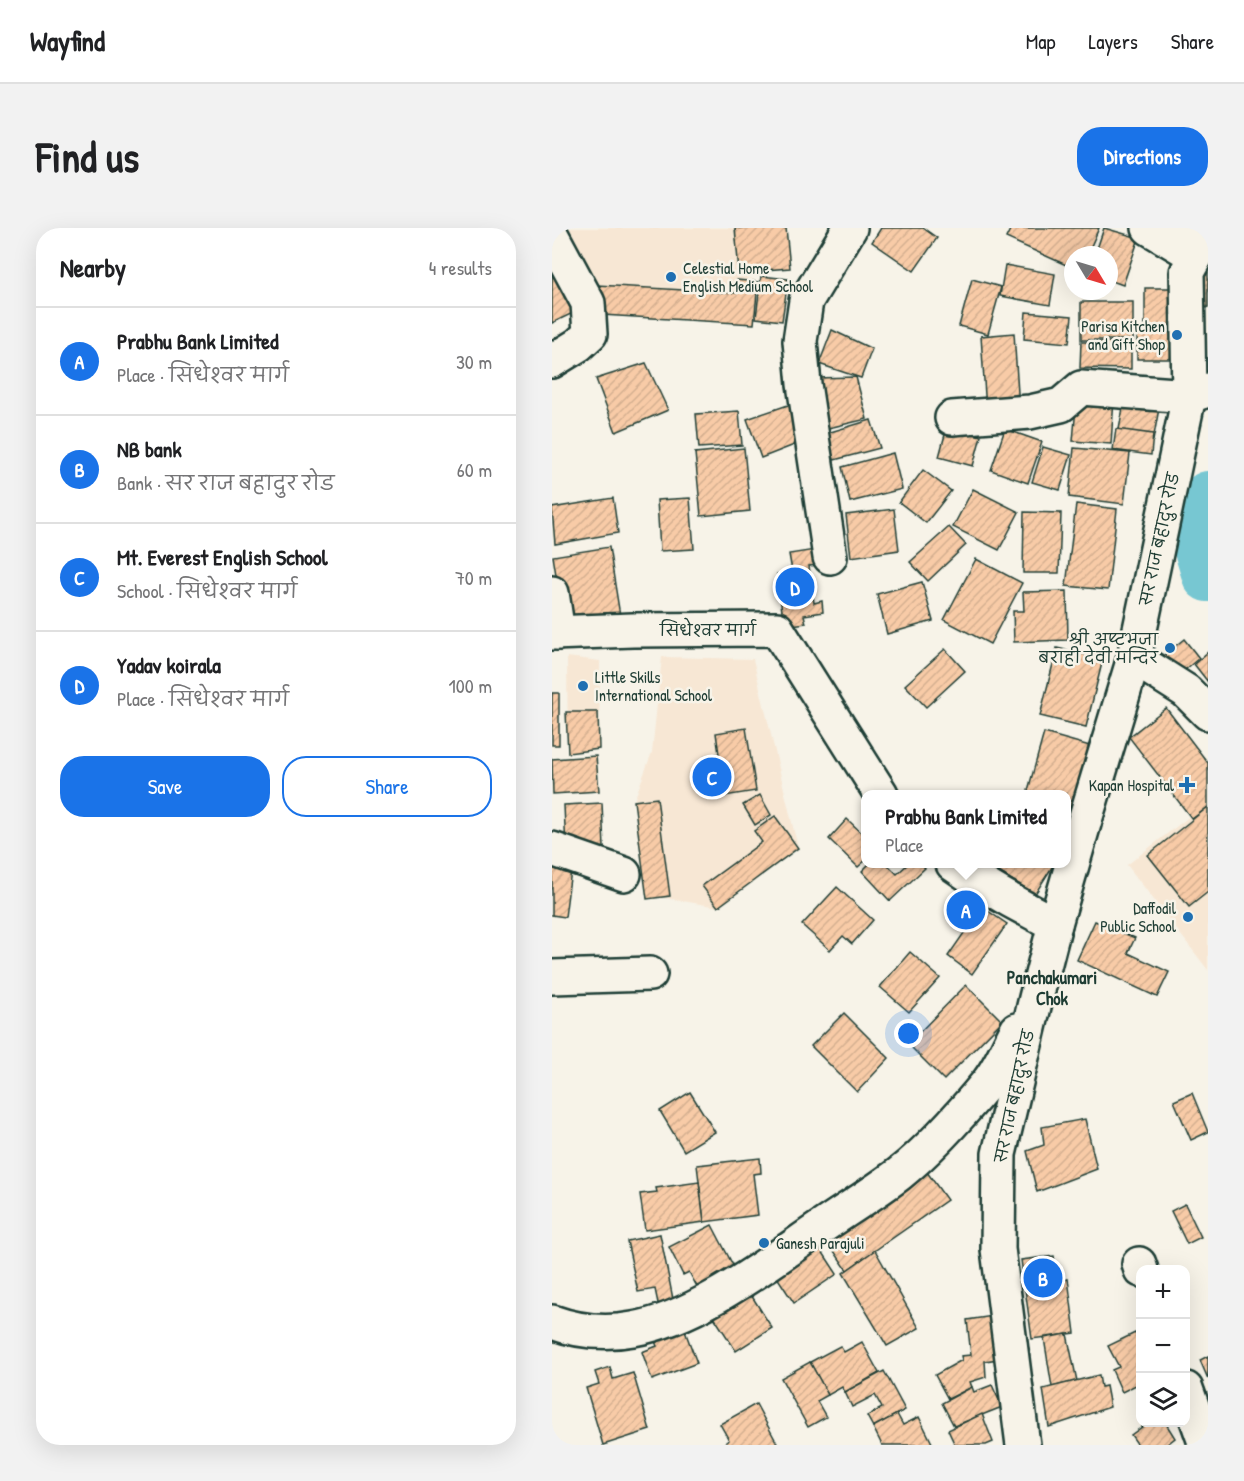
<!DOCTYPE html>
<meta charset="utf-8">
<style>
:root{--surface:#fff;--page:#f2f2f2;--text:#202124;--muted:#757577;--line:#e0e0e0;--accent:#1a73e8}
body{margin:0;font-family:"Patrick Hand","Playpen Sans Deva",sans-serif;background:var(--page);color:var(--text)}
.controls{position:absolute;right:18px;bottom:18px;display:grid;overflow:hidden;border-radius:12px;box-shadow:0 6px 24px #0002}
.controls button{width:54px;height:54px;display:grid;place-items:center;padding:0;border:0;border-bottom:2px solid var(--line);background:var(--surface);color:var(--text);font:30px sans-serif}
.compass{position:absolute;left:512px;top:18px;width:54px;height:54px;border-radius:50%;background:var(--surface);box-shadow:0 6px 24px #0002;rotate:128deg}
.you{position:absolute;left:357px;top:806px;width:21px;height:21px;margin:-15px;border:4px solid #fff;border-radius:50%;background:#1a73e8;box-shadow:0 0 0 9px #1a73e833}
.badge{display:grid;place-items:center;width:39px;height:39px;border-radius:50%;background:var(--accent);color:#fff;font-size:20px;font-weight:700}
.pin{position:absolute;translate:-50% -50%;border:3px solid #fff;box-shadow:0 2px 6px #0006}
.popup{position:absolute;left:309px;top:562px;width:210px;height:78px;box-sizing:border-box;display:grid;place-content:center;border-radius:12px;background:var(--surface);filter:drop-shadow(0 2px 4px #0005);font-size:20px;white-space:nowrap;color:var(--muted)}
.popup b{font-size:22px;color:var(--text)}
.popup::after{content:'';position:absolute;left:50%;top:100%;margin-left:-12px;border:12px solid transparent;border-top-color:var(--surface)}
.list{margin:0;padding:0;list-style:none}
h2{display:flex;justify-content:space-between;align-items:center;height:78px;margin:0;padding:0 24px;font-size:26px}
h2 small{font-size:20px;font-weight:400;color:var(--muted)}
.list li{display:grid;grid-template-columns:39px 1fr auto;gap:18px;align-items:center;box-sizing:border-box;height:108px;padding:0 24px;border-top:2px solid var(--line)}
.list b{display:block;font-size:22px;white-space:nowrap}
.list p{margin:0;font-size:20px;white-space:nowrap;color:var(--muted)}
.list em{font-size:20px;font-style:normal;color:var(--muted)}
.actions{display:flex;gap:12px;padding:18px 24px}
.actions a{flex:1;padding:14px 0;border:2px solid var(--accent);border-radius:24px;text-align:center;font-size:21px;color:var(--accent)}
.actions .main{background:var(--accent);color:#fff}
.icon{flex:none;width:33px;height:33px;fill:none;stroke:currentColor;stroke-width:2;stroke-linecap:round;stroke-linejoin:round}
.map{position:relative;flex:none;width:656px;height:1217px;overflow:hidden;border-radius:24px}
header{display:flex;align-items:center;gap:36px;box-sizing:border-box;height:84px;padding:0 30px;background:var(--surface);border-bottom:2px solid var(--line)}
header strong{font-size:28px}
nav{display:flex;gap:33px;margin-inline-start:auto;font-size:21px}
.intro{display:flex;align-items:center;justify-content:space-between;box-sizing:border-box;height:144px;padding:0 36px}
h1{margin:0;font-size:42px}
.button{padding:15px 27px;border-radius:24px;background:var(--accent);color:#fff;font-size:21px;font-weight:700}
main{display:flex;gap:36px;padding:0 36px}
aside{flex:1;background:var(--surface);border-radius:24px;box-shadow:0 6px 24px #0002}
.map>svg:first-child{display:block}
.built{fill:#f7e7d4}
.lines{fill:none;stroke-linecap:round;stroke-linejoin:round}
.river{stroke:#77c7d2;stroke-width:52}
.building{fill:url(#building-hatch);stroke:#1f3d34;stroke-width:1.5}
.minor-casing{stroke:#1f3d34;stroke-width:38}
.minor{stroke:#f7f3e8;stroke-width:33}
.poi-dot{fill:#1f6fb2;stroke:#f7f3e8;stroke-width:2}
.labels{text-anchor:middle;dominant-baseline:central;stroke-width:5;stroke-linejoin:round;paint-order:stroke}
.poi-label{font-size:16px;fill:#1f3d34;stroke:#f7f3e8;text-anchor:end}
.street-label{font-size:16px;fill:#1f3d34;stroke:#f7f3e8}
.neighbourhood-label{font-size:18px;font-weight:bold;fill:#1f3d34;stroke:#f7f3e8}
</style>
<header>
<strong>Wayfind</strong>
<nav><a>Map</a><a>Layers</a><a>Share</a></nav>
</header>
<div class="intro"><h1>Find us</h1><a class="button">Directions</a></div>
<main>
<aside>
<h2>Nearby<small>4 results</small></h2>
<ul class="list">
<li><span class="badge">A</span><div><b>Prabhu Bank Limited</b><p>Place · सिधेश्वर मार्ग</p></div><em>30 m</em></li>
<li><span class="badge">B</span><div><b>NB bank</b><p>Bank · सर राज बहादुर रोड</p></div><em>60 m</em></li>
<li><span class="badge">C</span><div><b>Mt. Everest English School</b><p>School · सिधेश्वर मार्ग</p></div><em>70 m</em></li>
<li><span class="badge">D</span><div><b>Yadav koirala</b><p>Place · सिधेश्वर मार्ग</p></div><em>100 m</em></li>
</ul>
<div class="actions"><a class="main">Save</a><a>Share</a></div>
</aside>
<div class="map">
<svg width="656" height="1217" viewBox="0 0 656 1217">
<defs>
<pattern id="building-hatch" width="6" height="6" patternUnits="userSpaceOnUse" patternTransform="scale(1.5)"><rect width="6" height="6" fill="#f8cba7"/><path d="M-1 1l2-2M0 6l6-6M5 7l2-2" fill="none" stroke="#d4af90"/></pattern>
</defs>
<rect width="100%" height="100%" fill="#f7f3e8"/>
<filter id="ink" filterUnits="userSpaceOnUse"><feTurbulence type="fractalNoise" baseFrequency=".0167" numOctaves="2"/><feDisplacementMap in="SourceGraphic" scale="12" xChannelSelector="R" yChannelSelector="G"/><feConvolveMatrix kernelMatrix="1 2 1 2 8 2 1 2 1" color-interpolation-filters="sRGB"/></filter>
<g filter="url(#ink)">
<g class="built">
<polygon points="14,0 183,0 187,44 206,54 202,96 45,57"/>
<polygon points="15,429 48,433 47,521 16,525"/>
<polygon points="110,429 201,431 246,620 166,679 107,669 95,671 82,573 100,524"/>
<polygon points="656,574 656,742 575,637"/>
</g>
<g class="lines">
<polyline class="river" points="656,269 645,312 656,348"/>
</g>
<g class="building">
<polygon points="183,0 234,0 238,40 187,44"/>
<polygon points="329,0 371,0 385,10 362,43 320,14"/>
<polygon points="459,0 547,0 535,27 521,27 521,40 454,10"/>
<polygon points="552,0 587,10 571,57 557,52 557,27 543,27"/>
<polygon points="453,37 503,46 498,77 448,68"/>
<polygon points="656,38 656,79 654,80 647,42"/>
<polygon points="0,44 21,85 0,95"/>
<polygon points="209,48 236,51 230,93 204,90"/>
<polygon points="420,51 449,59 436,106 407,98"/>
<polygon points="185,52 206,54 202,96 50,87 45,57 184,65"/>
<rect x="593" y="60" width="31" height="42"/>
<rect x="529" y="74" width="52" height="38"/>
<polygon points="474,84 520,88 517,115 472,111"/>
<polygon points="280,102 320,121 309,150 267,136"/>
<polygon points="625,104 626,131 585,131 585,105"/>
<polygon points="462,105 467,180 434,182 429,108"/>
<polygon points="529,114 579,114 579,141 528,140"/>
<polygon points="94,135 116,182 64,204 44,151"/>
<polygon points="304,149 315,191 272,201 264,150"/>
<polygon points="525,168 562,171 559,216 521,213"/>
<polygon points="573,169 608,175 601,213 566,207"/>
<polygon points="242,175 255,212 209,230 195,191"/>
<polygon points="187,183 190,217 147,220 144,186"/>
<polygon points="319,192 328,220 282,232 275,205"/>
<polygon points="395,199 429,208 421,238 387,229"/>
<polygon points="453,201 490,214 476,255 439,242"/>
<polygon points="564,201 601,206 599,227 561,222"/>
<polygon points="491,219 519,227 508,262 480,254"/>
<polygon points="192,220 198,283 149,288 143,225"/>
<polygon points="522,220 578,225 572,276 517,269"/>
<polygon points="341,225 350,261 298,274 290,239"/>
<polygon points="371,242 399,263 374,295 347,274"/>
<polygon points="421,261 467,284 447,322 401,299"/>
<polygon points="61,270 66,305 3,316 0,280"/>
<polygon points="138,270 142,321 108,323 105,272"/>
<polygon points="524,276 565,281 556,362 514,358"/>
<polygon points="342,281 347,322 299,329 294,287"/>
<polygon points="472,284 509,285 507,345 471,345"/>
<polygon points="397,299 414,317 376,353 358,334"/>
<polygon points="57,319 69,394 13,403 1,328"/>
<polygon points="263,322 266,337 257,338 262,375 270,373 271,384 252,387 254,395 232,398 225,346 240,343 237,326"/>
<polygon points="424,331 470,355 438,416 392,392"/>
<polygon points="370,354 381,393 335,406 325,366"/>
<polygon points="515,363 516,412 462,414 461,383 472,383 471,364"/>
<polygon points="632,411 647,430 627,447 611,428"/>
<polygon points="505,420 551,431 534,499 488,488"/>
<polygon points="393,421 413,443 374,479 353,457"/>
<polygon points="656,424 656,454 642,436"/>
<rect x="0" y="465" width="7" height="52"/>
<polygon points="614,480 656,535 656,579 640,591 577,509"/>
<polygon points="14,484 46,484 47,521 16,525"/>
<polygon points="194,500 204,563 160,570 153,528 167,526 164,505"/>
<polygon points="492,505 545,520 527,583 514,580 514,566 475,566"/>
<polygon points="44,528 47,563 1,566 0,531"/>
<polygon points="208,567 219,587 203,597 191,577"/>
<polygon points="105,570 118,668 95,671 82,573"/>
<polygon points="50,575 52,620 14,622 12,577"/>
<polygon points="656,579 656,664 637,679 596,627"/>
<polygon points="223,588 246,620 166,679 150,658 210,614 202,603"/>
<polygon points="295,591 314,609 314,632 306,639 277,611"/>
<polygon points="317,636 335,636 345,646 356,636 369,636 373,640 338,673 310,643"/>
<polygon points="439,636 502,636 483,666 437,638"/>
<polygon points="0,640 19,642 13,689 0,687"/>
<polygon points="285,659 321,692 300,716 291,708 278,722 250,697"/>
<polygon points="412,659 425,671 416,692 400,672"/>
<polygon points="430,679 455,696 420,746 396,728"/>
<polygon points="543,693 583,710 576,725 617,744 605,769 525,732"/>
<polygon points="358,724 388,750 357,784 328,759"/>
<polygon points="414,757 450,793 392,852 356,816"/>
<polygon points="292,785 337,830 305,864 259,818"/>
<polygon points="138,864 163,904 132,923 108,883"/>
<polygon points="640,865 656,904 639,912 622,873"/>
<polygon points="533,891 545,941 485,964 475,923 492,917 490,899"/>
<polygon points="208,930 209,945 201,946 206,987 152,994 145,937"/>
<polygon points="370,937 395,972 295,1042 271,1007"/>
<polygon points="147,954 152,994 93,1002 88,966 105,964 104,960"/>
<polygon points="633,976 649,1009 635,1016 619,983"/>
<polygon points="160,997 186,1047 149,1066 137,1044 131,1047 117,1019"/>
<polygon points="108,1006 122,1076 107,1080 103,1061 86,1064 75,1013"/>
<polygon points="264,1014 285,1046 242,1075 221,1043"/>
<polygon points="323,1022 367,1100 335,1118 291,1045"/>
<polygon points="502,1028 506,1053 516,1051 523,1105 480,1111 469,1032"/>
<polygon points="196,1062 220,1100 184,1123 160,1086"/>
<polygon points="441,1088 446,1131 433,1133 434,1149 418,1154 420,1159 396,1171 383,1147 410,1132 409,1128 419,1127 415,1092"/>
<polygon points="130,1095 145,1135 100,1152 90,1124 105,1118 100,1106"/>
<polygon points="583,1105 586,1109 588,1107 588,1155 570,1164 560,1142 567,1139 556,1118"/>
<polygon points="515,1106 525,1153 500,1159 492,1110"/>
<polygon points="310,1114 327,1145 293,1164 290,1159 276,1167 258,1134 288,1118 292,1124"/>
<polygon points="656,1128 656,1151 648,1132"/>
<polygon points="258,1134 276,1167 265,1173 274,1189 256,1199 229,1150"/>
<polygon points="58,1139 61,1151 81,1145 98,1202 51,1217 34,1160 47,1156 43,1144"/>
<polygon points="332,1143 353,1182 321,1199 315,1188 330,1180 323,1167 300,1179 293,1164"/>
<polygon points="547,1147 549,1159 554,1158 558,1179 497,1199 491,1161"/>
<polygon points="440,1157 450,1179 402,1198 390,1175 420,1159 422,1164"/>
<polygon points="204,1176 226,1217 176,1217 174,1214 177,1212 168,1196"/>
<polygon points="345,1186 351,1197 367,1189 381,1217 330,1217 321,1199"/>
<polygon points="430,1186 441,1214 434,1217 403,1217 396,1202"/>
<polygon points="597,1194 613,1194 623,1210 614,1217 586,1217 579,1207"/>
</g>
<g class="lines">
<g class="minor-casing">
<g id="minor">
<polyline points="597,0 644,28"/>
<polyline points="0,8 36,75 38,106 26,117 0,133"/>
<polyline points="400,190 478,184 509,177 529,160 637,168 656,162"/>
<polyline points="278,329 252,156 248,113 254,73 298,0"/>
<polyline points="0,365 6,405"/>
<polyline points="0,405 81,402 225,401 329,566"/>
<polyline points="582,430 634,463 656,485"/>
<polyline points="0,621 72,646"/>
<path d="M401 636C433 659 467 678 503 696"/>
<polyline points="0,749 98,746"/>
<polyline points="587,1036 589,1042"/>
<path d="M0 1094C25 1103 54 1106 81 1101 145 1090 215 1036 268 1000 294 982 322 965 347 946 376 923 412 883 436 854 448 839 456 819 465 802"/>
<polyline points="634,1161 654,1217"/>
<polyline points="471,1217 446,1021 447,926 484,770 503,696 533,592 582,430 637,168 635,44 644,28 641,0"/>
</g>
</g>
<use href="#minor" class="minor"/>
</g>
</g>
<g class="poi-dot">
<circle cx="119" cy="49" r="6"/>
<circle cx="625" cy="107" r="6"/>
<circle cx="618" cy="420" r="6"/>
<circle cx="31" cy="458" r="6"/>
<path d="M632 548h6v6h6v6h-6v6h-6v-6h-6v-6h6z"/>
<circle cx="636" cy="689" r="6"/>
<circle cx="212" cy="1015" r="6"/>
</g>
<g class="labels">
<g class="poi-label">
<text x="131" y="40" text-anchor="start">Celestial Home<tspan x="131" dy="18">English Medium School</tspan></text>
<text x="613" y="98">Parisa Kitchen<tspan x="613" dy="18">and Gift Shop</tspan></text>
<text x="606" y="411">श्री अष्टभुजा<tspan x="606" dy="18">बराही देवी मन्दिर</tspan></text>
<text x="43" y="449" text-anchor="start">Little Skills<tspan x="43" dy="18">International School</tspan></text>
<text x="622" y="557">Kapan Hospital</text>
<text x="624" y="680">Daffodil<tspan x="624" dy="18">Public School</tspan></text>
<text x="224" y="1015" text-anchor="start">Ganesh Parajuli</text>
</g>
<g class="street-label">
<text transform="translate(607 311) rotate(-78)">सर राज बहादुर रोड</text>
<text x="156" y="402">सिधेश्वर मार्ग</text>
<text transform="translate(462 868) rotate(-78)">सर राज बहादुर रोड</text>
</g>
<g class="neighbourhood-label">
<text x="500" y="749">Panchakumari<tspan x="500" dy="21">Chok</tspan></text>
</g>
</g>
</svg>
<div class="controls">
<button>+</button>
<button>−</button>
<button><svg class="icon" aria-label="layers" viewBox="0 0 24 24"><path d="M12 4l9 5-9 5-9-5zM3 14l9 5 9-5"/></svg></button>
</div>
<svg class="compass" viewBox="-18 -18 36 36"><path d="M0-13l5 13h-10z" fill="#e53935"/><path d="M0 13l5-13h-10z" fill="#757577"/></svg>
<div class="you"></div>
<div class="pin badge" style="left:414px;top:682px">A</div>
<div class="popup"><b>Prabhu Bank Limited</b>Place</div>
<div class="pin badge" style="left:491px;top:1050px">B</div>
<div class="pin badge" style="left:160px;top:549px">C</div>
<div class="pin badge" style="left:243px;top:359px">D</div>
</div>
</main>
